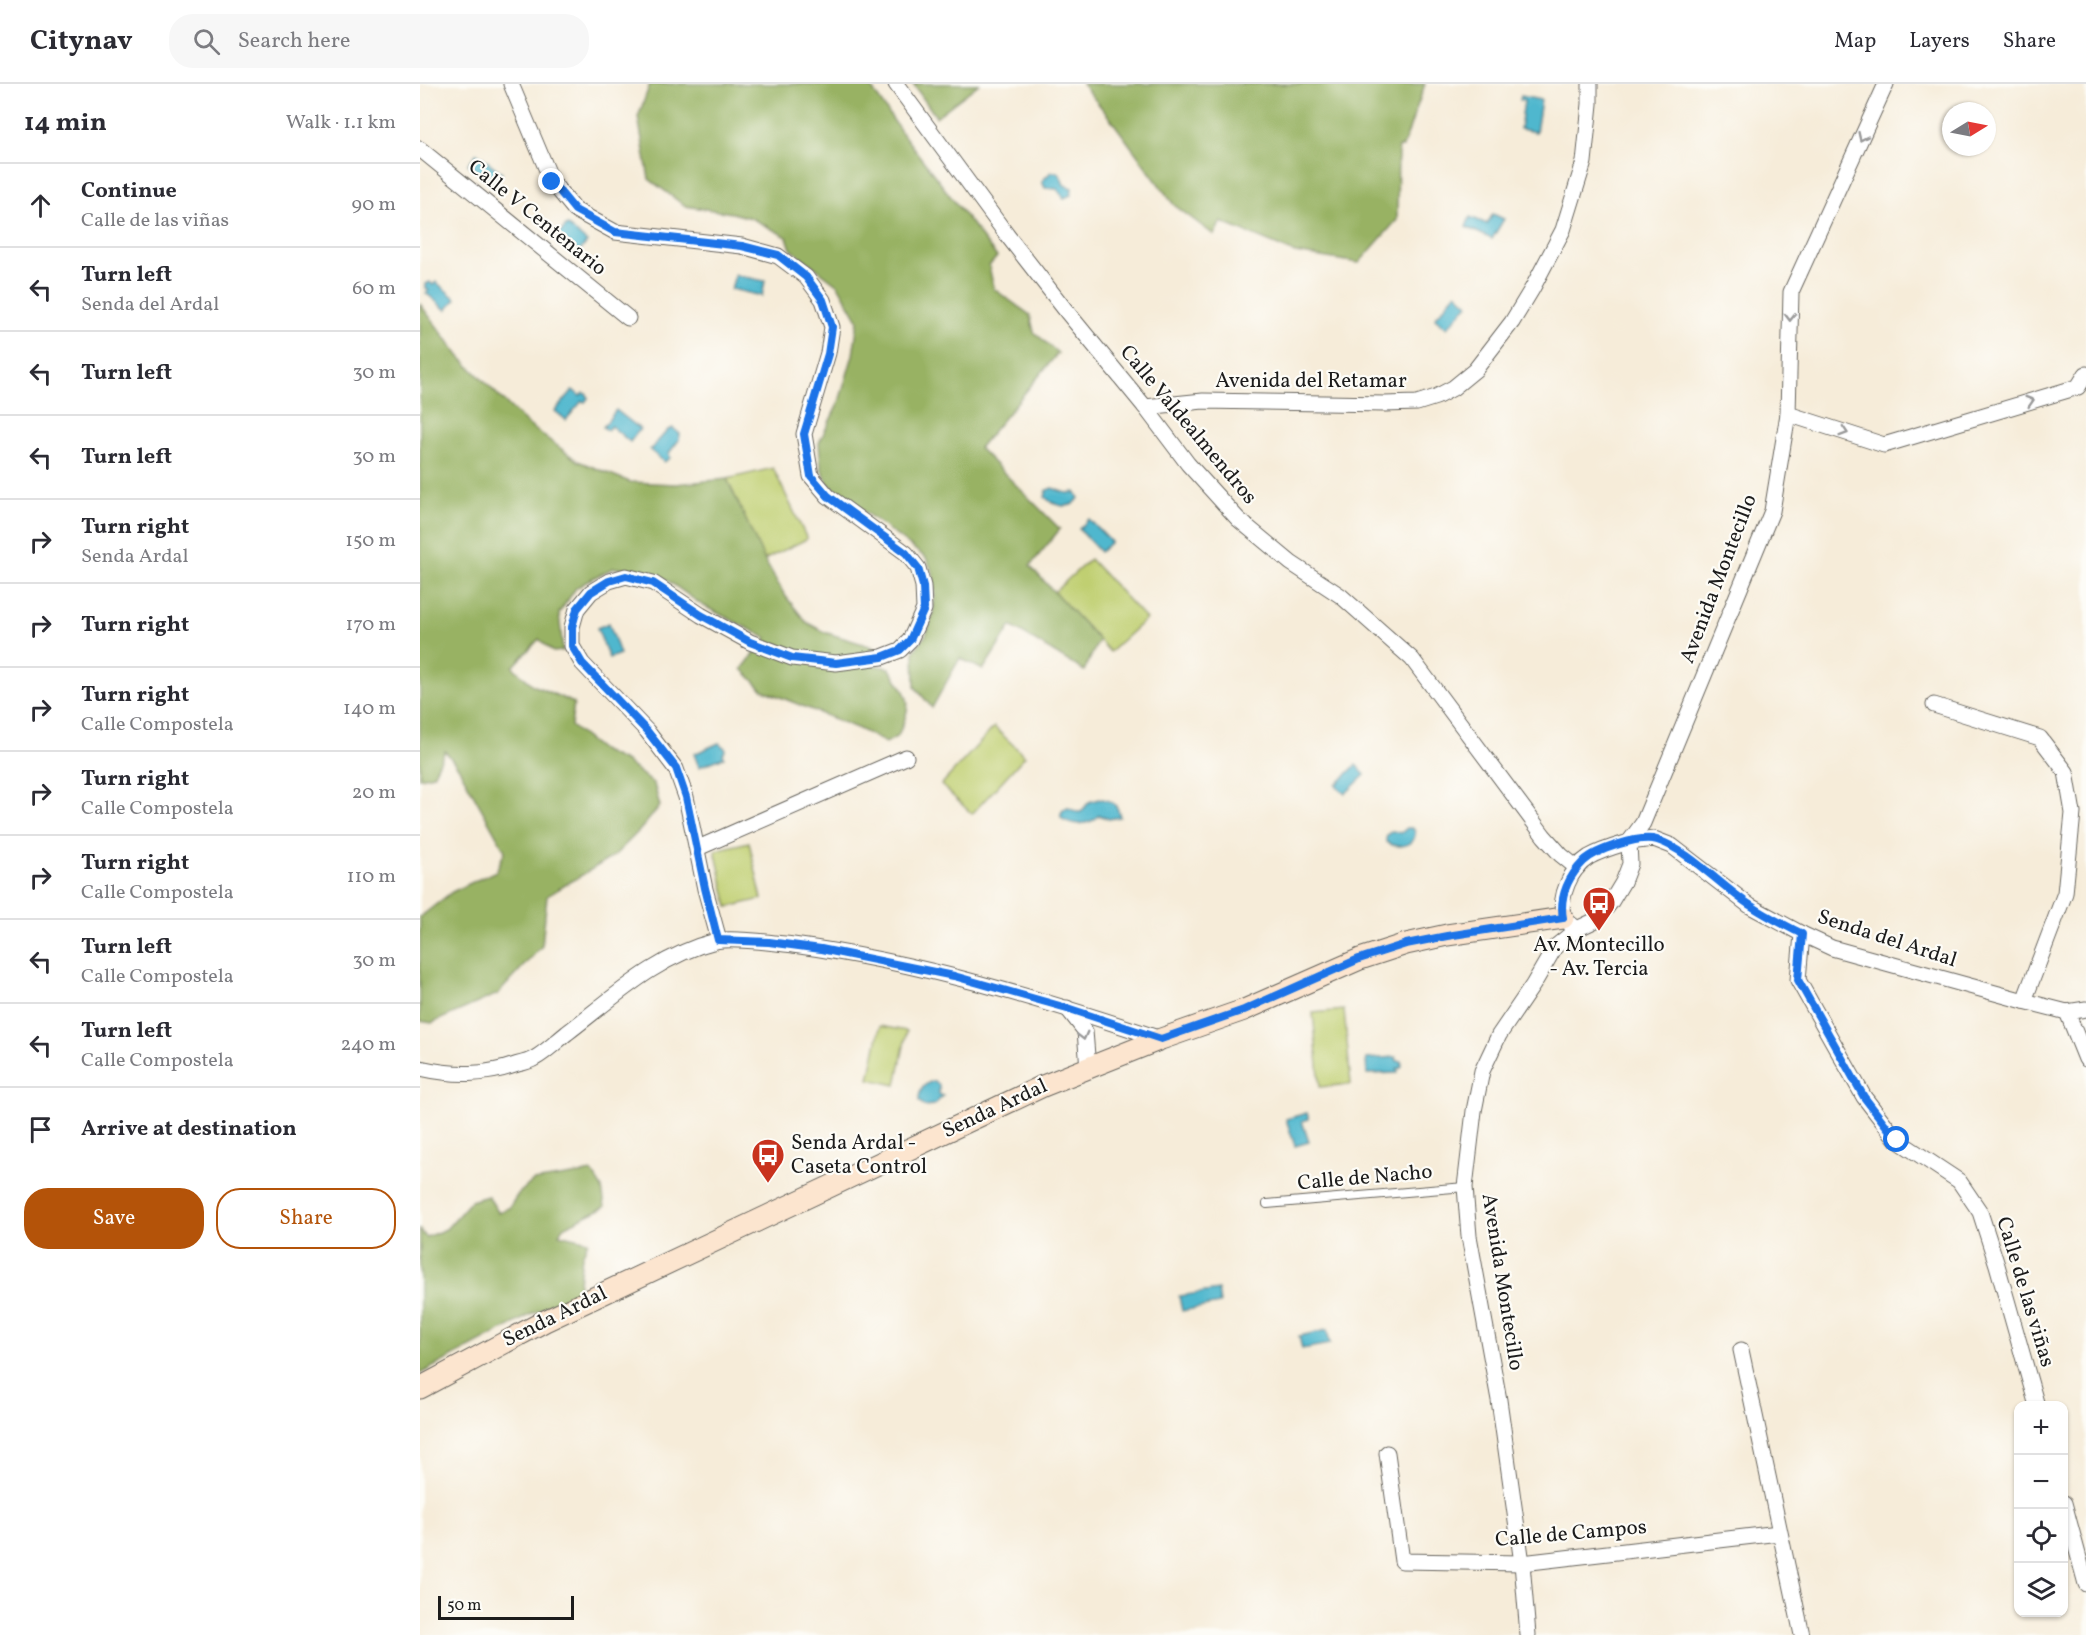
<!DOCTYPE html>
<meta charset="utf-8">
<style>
:root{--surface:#fff;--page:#f7f7f7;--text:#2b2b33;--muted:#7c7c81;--line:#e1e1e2;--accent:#b45309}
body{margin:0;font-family:Vollkorn,serif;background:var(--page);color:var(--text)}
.controls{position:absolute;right:18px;bottom:18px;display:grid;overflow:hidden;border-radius:12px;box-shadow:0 2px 4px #0004}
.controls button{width:54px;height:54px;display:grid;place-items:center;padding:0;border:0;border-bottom:2px solid var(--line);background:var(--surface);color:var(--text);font:30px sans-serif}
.compass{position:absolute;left:1522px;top:18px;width:54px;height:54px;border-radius:50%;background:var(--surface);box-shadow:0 2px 4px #0004;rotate:80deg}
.scale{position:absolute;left:18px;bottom:15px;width:136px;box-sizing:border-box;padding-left:6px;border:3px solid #1c1c1c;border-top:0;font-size:16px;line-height:21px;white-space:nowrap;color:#1c1c1c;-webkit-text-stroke:4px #fdfcf7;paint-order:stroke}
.stop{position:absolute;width:18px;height:18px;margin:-14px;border:4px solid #1a73e8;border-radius:50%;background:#fff}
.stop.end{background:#1a73e8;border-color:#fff;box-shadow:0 2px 6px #0008}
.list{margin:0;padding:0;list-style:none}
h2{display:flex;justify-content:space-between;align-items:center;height:78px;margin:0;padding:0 24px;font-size:26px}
h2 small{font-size:20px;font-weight:400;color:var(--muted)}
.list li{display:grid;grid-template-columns:39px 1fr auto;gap:18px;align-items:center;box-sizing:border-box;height:84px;padding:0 24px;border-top:2px solid var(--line)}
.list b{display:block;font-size:22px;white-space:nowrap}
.list p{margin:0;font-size:20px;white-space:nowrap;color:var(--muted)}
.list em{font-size:20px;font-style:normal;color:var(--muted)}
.actions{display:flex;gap:12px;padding:18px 24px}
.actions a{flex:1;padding:14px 0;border:2px solid var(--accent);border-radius:24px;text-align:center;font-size:21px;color:var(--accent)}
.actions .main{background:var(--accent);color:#fff}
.icon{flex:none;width:33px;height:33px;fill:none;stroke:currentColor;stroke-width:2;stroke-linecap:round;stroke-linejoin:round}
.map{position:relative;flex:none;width:1666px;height:1551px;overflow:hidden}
header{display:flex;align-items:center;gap:36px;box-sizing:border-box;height:84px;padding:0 30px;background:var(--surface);border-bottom:2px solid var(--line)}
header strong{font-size:28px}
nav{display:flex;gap:33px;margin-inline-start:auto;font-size:21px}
.search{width:420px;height:54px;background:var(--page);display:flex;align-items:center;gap:15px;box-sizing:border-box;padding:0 21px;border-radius:24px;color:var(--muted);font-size:22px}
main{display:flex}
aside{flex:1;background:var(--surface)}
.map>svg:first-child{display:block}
.green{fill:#c0cf71;stroke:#6e7646;stroke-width:1.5}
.forest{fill:#98b263;stroke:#5a6740;stroke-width:1.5}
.water{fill:#50b7ce;stroke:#366a75;stroke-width:1.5}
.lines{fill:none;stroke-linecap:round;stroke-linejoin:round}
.lane-casing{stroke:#68655e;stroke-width:10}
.street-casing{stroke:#68655e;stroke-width:17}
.secondary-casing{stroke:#68655e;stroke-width:23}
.lane{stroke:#fff;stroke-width:8}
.street{stroke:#fff;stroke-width:15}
.secondary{stroke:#fce5cf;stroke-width:21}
.oneway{stroke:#999}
.route{stroke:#1a73e8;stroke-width:8}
.labels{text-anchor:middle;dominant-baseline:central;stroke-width:4.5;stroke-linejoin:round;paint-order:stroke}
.street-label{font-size:21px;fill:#1c1c1c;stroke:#fdfcf7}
.poi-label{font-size:21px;fill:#1c1c1c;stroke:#fdfcf7}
</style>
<header>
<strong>Citynav</strong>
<div class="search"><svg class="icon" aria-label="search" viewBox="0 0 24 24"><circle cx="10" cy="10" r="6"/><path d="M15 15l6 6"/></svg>Search here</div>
<nav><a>Map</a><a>Layers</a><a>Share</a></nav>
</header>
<main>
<aside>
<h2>14 min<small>Walk · 1.1 km</small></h2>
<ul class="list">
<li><svg class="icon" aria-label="ahead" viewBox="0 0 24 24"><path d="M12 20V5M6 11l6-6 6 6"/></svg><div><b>Continue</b><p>Calle de las viñas</p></div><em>90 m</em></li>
<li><svg class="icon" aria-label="left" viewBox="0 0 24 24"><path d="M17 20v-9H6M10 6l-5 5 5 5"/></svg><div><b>Turn left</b><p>Senda del Ardal</p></div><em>60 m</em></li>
<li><svg class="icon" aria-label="left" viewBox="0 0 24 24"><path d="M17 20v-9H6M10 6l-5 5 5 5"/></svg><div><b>Turn left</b></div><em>30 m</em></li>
<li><svg class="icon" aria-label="left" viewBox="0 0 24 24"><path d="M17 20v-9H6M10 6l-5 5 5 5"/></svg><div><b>Turn left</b></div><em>30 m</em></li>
<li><svg class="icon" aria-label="right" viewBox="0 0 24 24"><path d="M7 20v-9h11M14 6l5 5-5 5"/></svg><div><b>Turn right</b><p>Senda Ardal</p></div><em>150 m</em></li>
<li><svg class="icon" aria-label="right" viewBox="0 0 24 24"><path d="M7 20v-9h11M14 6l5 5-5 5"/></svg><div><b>Turn right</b></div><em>170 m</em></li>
<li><svg class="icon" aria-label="right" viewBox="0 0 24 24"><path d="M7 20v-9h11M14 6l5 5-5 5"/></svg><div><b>Turn right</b><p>Calle Compostela</p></div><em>140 m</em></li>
<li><svg class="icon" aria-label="right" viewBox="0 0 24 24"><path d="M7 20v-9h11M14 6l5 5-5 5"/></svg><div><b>Turn right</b><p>Calle Compostela</p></div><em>20 m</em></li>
<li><svg class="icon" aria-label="right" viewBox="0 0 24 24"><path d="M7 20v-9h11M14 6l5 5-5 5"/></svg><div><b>Turn right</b><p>Calle Compostela</p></div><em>110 m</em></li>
<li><svg class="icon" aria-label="left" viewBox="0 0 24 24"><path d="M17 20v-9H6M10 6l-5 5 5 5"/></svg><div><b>Turn left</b><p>Calle Compostela</p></div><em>30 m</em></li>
<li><svg class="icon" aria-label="left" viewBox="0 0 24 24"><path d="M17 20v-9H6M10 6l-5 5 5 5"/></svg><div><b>Turn left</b><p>Calle Compostela</p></div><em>240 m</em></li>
<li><svg class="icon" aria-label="arrive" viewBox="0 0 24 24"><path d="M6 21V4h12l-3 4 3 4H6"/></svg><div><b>Arrive at destination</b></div></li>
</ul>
<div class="actions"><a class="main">Save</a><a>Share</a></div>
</aside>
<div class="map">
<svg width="1666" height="1551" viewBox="0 0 1666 1551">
<rect width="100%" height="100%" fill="#fdfcf7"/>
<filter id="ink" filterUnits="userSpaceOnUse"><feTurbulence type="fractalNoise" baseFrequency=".0167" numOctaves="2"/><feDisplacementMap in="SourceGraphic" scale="12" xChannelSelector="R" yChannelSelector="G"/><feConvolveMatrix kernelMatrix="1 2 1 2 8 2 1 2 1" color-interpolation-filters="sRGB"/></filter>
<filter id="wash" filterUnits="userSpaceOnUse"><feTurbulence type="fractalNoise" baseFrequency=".008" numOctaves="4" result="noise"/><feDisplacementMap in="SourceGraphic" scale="24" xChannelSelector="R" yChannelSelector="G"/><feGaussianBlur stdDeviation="1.35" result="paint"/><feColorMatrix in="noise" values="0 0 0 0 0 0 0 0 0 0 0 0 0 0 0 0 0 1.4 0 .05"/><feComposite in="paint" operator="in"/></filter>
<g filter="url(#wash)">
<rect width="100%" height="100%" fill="#f6ecd9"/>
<g class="green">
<polygon points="353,384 387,455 344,476 307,395"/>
<polygon points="670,475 726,535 690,568 634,508"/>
<polygon points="574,643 605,672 552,730 521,701"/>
<polygon points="329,758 342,815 308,823 295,766"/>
<polygon points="924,926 931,1000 900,1003 893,929"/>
<polygon points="460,942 487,947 476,1001 449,995"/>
</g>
<g class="forest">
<polygon points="230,0 449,0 482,49 577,173 569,182 574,205 610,231 614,248 638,269 559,364 640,445 610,482 679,556 664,587 591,542 563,586 540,574 512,624 495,603 494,567 506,551 513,530 515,509 513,489 506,474 422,411 408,399 401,384 399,359 419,318 433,271 438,236 418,201 371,165 367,153 331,134 312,129 265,122 229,95 218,33"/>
<polygon points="493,0 559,0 516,33"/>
<polygon points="662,0 1005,0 983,63 978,63 977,136 939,179 875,169 801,138 794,151 754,121 690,34"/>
<path d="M0 220 40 273 106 339 158 377 210 398 255 400 307 395 346 479 364 510 386 538 404 548 453 563V581L469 584C491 616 493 617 478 652L466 659 439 645 343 606 322 585 347 554 282 521 244 494 217 485 193 484 173 494 156 504 139 529 143 567 133 568 119 555 93 583 113 601 154 619 151 642 181 666 206 678 234 700 240 722 220 746 194 772 127 812 122 862 78 910 12 939 0 937V833L32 808 76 787 85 767 38 683 25 667 13 691 0 694Z"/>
<polygon points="172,1088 182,1104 185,1123 143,1143 139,1150 168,1157 162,1172 158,1208 114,1229 0,1290 0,1146 6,1153 26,1145 51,1117 68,1112 78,1128 89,1124 98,1110 113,1097"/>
</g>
<g class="water">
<polygon points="1101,12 1121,16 1116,48 1100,45 1104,17 1100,16"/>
<polygon points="57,69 82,89 73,100 48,80"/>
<polygon points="631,88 637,88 640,91 644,101 652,104 651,111 644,114 637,105 625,104 622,97"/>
<polygon points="1073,130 1084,135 1072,155 1046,143 1050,133 1067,140"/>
<polygon points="147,141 167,158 159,168 138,151"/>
<polygon points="315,191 345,197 342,212 311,205"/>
<polygon points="10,198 13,201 16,198 36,215 26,226 6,209 9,206 6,204 6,200"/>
<polygon points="1036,209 1048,220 1027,244 1015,234"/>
<polygon points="153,306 160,312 163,309 167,310 168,314 165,318 162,317 146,336 135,327"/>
<polygon points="196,326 220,345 210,358 191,342 187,346 183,343"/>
<polygon points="253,344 260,350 259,356 249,369 250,374 244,378 230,366 248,346"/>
<path d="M632 404 647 409 655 408 659 414C651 427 634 422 625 413L627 406Z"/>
<polygon points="669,435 691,458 680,468 659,445"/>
<polygon points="189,539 200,570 189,574 177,544"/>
<polygon points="299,659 306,665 303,670 304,673 279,683 274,670"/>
<polygon points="936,681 945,691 925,710 916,701"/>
<path d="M679 715C691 715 698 720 700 733L689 735 679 731C670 742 652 742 641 734V729L644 725 649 724 657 728H661L669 718Z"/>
<path d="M987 744H992L995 747C996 763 978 765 966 758 966 752 967 749 973 747L981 749Z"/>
<polygon points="976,973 977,977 981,977 982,981 981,984 977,985 978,989 947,990 946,975"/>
<path d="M513 997 519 1001V1010L523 1012 514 1021 504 1022 499 1017C499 1007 503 1000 513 997Z"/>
<polygon points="887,1029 889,1035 882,1037 889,1058 875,1062 866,1035"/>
<polygon points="798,1206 800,1220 762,1227 759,1212"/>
<polygon points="907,1246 910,1260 882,1265 879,1252"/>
</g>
</g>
<g filter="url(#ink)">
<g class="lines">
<g class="lane-casing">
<polyline id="lane" points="847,1120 1045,1103"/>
</g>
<g class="street-casing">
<g id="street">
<polyline points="91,0 132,98 155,126 195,148 322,162 358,172 386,193 403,216 412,243 408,269 384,350 391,392 408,412 486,469 498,484 503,502 504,525 490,556 480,566 462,573 416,579 372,574 330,558 281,531 233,499 206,492 189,497 171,508 157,525 152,543 152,562 162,579 227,647 256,685 266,713 285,805 299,856"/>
<polyline points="476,0 587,151 647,228 725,323 768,380 818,435 871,479 921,512 992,575 1124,752 1141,771 1157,784"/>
<polyline points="0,65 208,234"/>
<polyline points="725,323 783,317 965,320 997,319 1016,313 1033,304 1055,286 1092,238 1112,205 1143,146 1164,78 1170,20 1170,0"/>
<polyline points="1368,330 1464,361 1658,303 1666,290"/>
<polyline points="1514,621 1620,654 1646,688 1653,729 1645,809 1604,917"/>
<polyline points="1209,758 1223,739 1352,427 1368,330 1371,208 1466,0"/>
<polyline points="1209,758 1234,755 1252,762 1330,822 1382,850 1412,864 1604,917 1647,928 1666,925"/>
<path d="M1209 758 1210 780 1203 798 1191 818 1176 836 1157 845 1143 834C1139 812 1150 785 1169 773 1181 766 1196 762 1209 758Z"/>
<polyline points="278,764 486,673"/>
<polyline points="1382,850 1378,896 1444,1013 1477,1056 1539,1097 1560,1128 1577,1181 1617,1322"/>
<polyline points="647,924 665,947 668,984"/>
<polyline points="1647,928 1666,975"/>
<path d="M0 984C35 992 64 992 98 980 103 979 110 977 115 974 126 968 137 957 147 949 193 914 238 871 296 857 312 853 355 859 373 861 499 878 621 915 741 955"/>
<polyline points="1321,1266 1382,1551"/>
<polyline points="967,1369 982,1477 1102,1479 1359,1449"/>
<polyline points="1644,1419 1666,1500"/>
<polyline points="1108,1551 1102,1479 1079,1316 1049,1152 1045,1103 1054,1027 1062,987 1079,951 1113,901 1135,863 1157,845"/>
</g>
</g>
<g class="secondary-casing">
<polyline id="secondary" points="0,1304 125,1237 623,1002 741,955 824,926 940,875 986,860 1027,851 1143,834"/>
</g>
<use href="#lane" class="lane"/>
<use href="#street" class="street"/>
<use href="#secondary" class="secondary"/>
</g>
<defs><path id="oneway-chevron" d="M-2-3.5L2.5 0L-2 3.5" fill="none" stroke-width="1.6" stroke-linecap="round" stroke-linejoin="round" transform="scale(1.5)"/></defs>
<g class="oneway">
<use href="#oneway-chevron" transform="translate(1442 53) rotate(115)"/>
<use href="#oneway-chevron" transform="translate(1370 233) rotate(91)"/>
<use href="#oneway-chevron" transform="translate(1610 317) rotate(-17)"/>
<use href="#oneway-chevron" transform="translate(1424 348) rotate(18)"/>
<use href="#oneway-chevron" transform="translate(663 952) rotate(76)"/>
</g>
</g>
<g class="lines" filter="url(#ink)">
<path class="route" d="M132 98 155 126 195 148 322 162 358 171 386 193 403 216 412 243 408 270 384 350 391 392 408 412 486 469 498 484 503 502 504 525 490 556 480 566 462 573 416 579 372 574 330 558 281 531 233 499 206 492 189 497 171 508 157 525 152 543V562L162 579 227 647 256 684 266 713 285 804 298 856 349 858 401 865 534 892 647 924 741 955 824 926 939 875 986 860 1027 852 1143 834C1139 812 1149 792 1164 777 1177 765 1220 751 1237 756 1267 765 1303 804 1330 821 1346 832 1365 841 1382 850L1378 896 1444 1013 1477 1056"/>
</g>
<defs>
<g id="bus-pin" transform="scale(1.725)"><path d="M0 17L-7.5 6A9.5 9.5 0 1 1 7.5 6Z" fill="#c8321e" stroke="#fdfcf7"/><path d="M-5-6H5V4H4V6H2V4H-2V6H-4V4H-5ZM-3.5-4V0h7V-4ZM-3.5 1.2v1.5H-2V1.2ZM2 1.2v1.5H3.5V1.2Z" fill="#fff"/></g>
</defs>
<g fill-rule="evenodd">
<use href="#bus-pin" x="1179" y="819"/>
<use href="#bus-pin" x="348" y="1071"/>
</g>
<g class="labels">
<g class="street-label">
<text transform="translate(117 134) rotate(39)">Calle V Centenario</text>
<text x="891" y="297">Avenida del Retamar</text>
<text transform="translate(768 341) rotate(50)">Calle Valdealmendros</text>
<text transform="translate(1299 495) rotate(-69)">Avenida Montecillo</text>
<text transform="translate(1467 855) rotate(18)">Senda del Ardal</text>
<text transform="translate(575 1025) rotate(-25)">Senda Ardal</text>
<text transform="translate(945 1094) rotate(-5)">Calle de Nacho</text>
<text transform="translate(1082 1198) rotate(81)">Avenida Montecillo</text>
<text transform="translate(1605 1208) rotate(73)">Calle de las viñas</text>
<text transform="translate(135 1233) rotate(-26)">Senda Ardal</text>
<text transform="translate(1151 1450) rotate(-5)">Calle de Campos</text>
</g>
<g class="poi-label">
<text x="1179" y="861">Av. Montecillo<tspan x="1179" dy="24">- Av. Tercia</tspan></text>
<text x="371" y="1059" text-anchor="start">Senda Ardal -<tspan x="371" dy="24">Caseta Control</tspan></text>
</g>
</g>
</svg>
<div class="controls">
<button>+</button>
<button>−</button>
<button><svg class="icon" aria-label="locate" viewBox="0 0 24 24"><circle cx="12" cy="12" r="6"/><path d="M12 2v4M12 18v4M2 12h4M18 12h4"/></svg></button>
<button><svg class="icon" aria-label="layers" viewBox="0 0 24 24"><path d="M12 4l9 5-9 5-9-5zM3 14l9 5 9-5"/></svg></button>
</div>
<svg class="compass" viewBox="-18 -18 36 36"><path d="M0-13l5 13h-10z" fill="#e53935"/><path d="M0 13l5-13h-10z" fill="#7c7c81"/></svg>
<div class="scale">50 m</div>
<div class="stop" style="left:1477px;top:1056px"></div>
<div class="stop end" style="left:132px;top:98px"></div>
</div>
</main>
